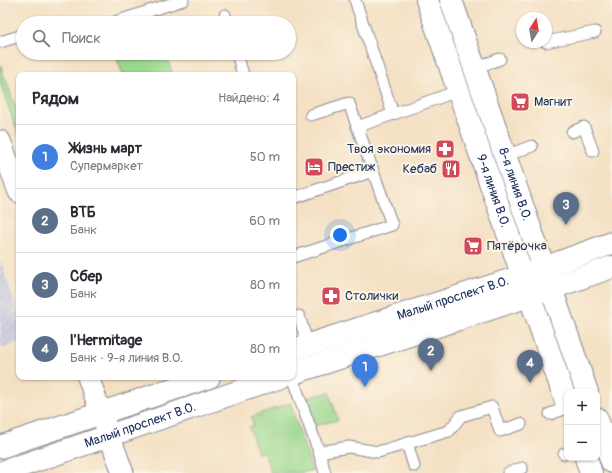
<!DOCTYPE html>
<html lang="ru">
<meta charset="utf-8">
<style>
:root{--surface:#fff;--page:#f7f7f7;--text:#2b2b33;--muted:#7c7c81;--line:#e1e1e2;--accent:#d1495b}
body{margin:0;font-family:Pangolin,sans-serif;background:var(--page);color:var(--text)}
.controls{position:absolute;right:12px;bottom:12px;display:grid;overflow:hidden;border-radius:8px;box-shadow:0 1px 3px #0004}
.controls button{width:36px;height:36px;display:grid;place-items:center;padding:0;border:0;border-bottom:1px solid var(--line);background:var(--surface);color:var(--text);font:20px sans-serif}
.compass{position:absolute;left:516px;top:12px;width:36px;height:36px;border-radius:50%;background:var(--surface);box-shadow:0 1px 3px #0004;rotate:11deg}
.you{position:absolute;left:340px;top:235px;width:14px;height:14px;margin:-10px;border:3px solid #fff;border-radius:50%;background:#1a73e8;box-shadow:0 0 0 6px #1a73e833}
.badge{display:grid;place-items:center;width:26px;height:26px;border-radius:50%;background:var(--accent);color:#fff;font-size:13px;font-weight:700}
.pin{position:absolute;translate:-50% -33px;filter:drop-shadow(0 1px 2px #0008)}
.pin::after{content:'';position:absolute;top:21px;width:14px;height:12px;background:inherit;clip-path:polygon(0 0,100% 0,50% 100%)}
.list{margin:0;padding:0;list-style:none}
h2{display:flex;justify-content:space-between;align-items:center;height:52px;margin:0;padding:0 16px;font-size:17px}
h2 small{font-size:13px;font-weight:400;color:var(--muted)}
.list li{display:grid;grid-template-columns:26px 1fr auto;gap:12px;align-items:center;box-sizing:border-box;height:64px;padding:0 16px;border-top:1px solid var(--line)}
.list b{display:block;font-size:15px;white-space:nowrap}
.list p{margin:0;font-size:13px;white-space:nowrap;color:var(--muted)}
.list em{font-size:13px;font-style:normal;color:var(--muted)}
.icon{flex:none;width:22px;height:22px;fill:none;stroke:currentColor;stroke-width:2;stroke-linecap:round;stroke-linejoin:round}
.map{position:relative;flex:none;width:612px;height:473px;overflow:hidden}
.search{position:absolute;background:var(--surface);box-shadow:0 1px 3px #0004;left:16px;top:16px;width:280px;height:44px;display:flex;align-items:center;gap:10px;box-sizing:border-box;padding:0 14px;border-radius:22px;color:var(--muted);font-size:15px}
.panel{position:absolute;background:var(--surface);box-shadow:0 1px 3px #0004;left:16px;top:72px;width:280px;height:308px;border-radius:8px}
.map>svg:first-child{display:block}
.industrial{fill:url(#industrial-furrows)}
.green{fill:#99d78c;stroke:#5a8375}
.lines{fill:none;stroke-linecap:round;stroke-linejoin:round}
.service-casing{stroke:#888890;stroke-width:13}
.minor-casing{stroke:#888890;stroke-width:23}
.secondary-casing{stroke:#888890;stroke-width:24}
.service{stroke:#fff;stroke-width:11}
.minor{stroke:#fff;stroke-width:21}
.secondary{stroke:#fff;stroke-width:22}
.labels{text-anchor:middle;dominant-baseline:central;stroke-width:4;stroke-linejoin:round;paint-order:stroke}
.poi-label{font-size:13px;fill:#1b2f5e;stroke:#fcf5e5;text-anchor:start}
.street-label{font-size:13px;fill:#1b2f5e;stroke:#fcf5e5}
</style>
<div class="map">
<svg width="612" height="473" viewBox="0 0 612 473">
<defs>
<pattern id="industrial-furrows" width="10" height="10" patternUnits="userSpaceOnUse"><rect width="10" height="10" fill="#c0c2dd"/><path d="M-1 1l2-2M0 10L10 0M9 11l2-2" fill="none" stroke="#a4a7c0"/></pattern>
</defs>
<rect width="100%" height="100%" fill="#fcf5e5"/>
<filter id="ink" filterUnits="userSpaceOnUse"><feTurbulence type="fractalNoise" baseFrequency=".025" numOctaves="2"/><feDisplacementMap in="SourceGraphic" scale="8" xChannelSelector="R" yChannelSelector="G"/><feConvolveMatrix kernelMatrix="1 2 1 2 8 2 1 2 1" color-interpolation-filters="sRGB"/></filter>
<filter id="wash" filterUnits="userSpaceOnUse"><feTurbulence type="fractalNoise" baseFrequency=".012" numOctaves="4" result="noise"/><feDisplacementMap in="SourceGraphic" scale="16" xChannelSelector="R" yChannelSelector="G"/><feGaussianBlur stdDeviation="0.9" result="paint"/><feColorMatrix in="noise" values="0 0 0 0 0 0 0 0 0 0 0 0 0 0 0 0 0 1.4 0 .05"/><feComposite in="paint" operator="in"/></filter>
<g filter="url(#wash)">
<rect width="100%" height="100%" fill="#f4e0c3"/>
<polygon class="industrial" points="0,260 19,315 19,342 3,348 0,343"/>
<g class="green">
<polygon points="115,53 165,53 173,75 123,75"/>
<polygon points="0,64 19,117 19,136 0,83"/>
<polygon points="329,392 338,420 317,425 314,424 304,399"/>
<polygon points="290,403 312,470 302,473 271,473 264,452 258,453 249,427 254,425 251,417"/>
</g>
</g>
<g filter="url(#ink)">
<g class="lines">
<g class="service-casing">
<g id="service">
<polyline points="355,0 393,114"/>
<polyline points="225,15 228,23"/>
<polyline points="112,23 183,0"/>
<polyline points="0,42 23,35"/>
<polyline points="546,42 595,32"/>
<polyline points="237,53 243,75"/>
<polyline points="474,68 500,59"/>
<polyline points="357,127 458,91"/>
<polyline points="572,132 584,127 593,151"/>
<polyline points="505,156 532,146"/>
<polyline points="293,198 373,171"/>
<polyline points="293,257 392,225 349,103 311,115"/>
<polyline points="299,316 308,345"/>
<polyline points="292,377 319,452 349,447 378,452 449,431 461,416 492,407 500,431 521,424"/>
<polyline points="550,414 567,408"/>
<polyline points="407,443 414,466"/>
<polyline points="319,452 325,473"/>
<polyline points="564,454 567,453"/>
<polyline points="508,473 522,468"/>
</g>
</g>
<g class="minor-casing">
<g id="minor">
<polyline points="0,141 19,192"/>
<polyline points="88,377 123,473"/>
</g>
</g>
<g class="secondary-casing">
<g id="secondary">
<path id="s1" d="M427 0 567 404"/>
<path id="s2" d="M451 0 587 392"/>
<path id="s3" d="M293 350 522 276 612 243"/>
<polyline points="293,373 529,296 612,267"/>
<polyline points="597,419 612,462"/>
<polyline points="0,447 209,377"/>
<polyline points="586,458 591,473"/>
<path id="s4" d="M0 473 281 377"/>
</g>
</g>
<use href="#service" class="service"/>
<use href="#minor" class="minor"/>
<use href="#secondary" class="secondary"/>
</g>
</g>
<defs>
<g id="supermarket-square" transform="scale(1)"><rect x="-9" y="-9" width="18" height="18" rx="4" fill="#d1495b" stroke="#fcf5e5"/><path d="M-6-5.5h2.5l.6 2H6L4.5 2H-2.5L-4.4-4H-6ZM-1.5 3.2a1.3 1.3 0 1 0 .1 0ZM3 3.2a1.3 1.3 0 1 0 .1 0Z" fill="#fff"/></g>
<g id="pharmacy-square" transform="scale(1)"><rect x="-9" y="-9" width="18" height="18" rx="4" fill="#d1495b" stroke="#fcf5e5"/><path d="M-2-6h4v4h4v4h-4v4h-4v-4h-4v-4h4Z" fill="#fff"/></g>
<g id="hotel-square" transform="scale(1)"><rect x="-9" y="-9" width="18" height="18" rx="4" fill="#d1495b" stroke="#fcf5e5"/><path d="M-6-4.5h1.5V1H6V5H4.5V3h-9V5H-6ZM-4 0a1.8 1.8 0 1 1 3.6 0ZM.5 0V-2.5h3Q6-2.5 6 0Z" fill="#fff"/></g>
<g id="restaurant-square" transform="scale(1)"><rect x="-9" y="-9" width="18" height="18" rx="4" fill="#d1495b" stroke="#fcf5e5"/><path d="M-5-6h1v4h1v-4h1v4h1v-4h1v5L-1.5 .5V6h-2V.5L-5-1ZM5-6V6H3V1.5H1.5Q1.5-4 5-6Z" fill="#fff"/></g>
</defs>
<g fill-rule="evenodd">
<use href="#supermarket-square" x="520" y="102"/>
<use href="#pharmacy-square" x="445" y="149"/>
<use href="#hotel-square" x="314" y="167"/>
<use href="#restaurant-square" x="451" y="169"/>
<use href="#supermarket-square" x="473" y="246"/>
<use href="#pharmacy-square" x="331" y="296"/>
</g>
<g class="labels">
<g class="poi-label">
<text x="534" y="102">Магнит</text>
<text x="431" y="149" text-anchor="end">Твоя экономия</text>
<text x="328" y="167">Престиж</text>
<text x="437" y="169" text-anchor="end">Кебаб</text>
<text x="487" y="246">Пятёрочка</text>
<text x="345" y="296">Столички</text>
</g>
<g class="street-label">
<text stroke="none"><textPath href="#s2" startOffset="195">8-я линия В.О.</textPath></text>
<text stroke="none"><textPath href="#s1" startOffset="202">9-я линия В.О.</textPath></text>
<text stroke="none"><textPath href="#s3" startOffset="168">Малый проспект В.О.</textPath></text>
<text stroke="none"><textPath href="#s4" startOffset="148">Малый проспект В.О.</textPath></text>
</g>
</g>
</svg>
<div class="controls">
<button>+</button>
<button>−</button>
</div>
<svg class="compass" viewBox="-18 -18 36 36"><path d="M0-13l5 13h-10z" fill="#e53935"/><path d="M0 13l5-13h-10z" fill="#7c7c81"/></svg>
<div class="you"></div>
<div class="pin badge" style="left:365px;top:387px;background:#3f7fe0">1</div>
<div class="pin badge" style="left:431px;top:371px;background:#5c6f8a">2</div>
<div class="pin badge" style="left:566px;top:225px;background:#5c6f8a">3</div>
<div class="pin badge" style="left:530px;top:383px;background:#5c6f8a">4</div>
<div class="search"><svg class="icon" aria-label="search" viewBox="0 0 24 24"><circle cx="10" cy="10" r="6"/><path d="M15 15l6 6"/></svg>Поиск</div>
<section class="panel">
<h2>Рядом<small>Найдено: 4</small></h2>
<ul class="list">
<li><span class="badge" style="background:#3f7fe0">1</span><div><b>Жизнь март</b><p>Супермаркет</p></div><em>50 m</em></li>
<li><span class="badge" style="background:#5c6f8a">2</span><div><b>ВТБ</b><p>Банк</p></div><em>60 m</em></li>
<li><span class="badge" style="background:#5c6f8a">3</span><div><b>Сбер</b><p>Банк</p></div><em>80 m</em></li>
<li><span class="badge" style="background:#5c6f8a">4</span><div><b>l'Hermitage</b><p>Банк · 9-я линия В.О.</p></div><em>80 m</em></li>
</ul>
</section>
</div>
